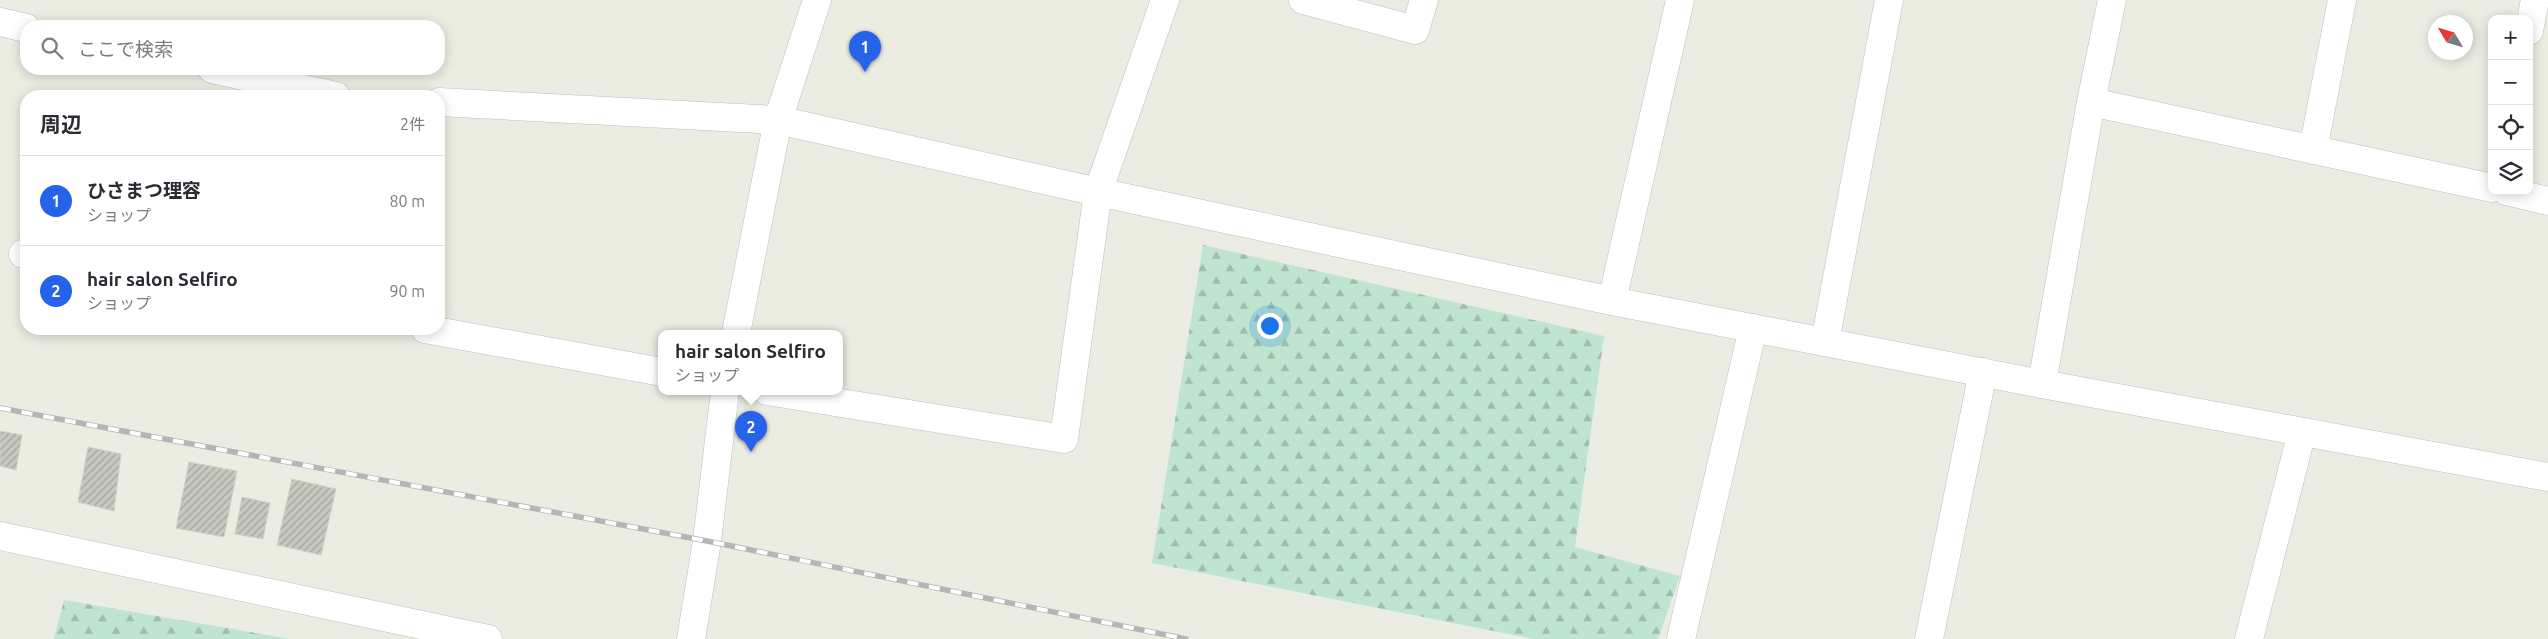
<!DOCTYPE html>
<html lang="ja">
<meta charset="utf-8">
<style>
:root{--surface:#fff;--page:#f7f7f7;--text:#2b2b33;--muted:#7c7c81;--line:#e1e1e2;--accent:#2563eb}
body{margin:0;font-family:Ubuntu,"Noto Sans JP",sans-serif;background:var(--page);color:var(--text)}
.controls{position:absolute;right:15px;top:15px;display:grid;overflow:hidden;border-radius:10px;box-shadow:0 2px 12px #0003}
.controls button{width:45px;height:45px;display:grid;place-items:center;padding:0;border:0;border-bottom:1px solid var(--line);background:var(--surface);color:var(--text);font:25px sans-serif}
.compass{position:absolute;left:2428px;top:15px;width:45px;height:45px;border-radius:50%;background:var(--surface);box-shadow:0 2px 12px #0003;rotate:308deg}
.you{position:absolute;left:1269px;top:325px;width:18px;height:18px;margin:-12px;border:4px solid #fff;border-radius:50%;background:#1a73e8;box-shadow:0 0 0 8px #1a73e833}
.badge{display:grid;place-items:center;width:32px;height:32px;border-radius:50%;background:var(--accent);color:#fff;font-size:16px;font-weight:700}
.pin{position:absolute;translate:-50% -41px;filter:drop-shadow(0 1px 2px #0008)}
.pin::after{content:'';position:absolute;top:26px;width:18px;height:15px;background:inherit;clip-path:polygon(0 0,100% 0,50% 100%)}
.popup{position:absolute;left:658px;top:330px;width:185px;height:65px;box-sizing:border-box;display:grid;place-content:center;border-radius:10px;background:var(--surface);filter:drop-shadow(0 1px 4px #0005);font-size:16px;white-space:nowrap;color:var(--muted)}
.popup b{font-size:19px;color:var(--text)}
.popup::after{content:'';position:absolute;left:50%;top:100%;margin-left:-10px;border:10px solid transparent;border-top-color:var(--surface)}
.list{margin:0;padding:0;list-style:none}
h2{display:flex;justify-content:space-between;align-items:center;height:65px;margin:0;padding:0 20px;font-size:21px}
h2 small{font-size:16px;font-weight:400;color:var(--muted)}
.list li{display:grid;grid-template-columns:32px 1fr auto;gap:15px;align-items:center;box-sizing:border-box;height:90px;padding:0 20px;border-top:1px solid var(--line)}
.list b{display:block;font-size:19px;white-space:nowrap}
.list p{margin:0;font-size:16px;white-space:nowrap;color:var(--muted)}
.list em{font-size:16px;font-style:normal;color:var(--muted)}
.icon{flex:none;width:28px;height:28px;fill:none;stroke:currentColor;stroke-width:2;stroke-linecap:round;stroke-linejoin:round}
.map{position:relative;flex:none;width:2548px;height:639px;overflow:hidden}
.search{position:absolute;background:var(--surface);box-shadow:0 2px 12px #0003;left:20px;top:20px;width:425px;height:55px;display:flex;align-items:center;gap:12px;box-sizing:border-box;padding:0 18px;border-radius:20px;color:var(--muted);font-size:19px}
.panel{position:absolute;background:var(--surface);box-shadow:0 2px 12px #0003;left:20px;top:90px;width:425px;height:245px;border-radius:20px}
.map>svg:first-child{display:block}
.forest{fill:url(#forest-firs)}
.building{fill:url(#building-hatch);stroke:#cfd2c1}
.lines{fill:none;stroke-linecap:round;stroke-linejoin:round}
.street-casing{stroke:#bdbdc4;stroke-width:29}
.street{stroke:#fff;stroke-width:28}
.rail-casing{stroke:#b5b5b6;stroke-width:5.5}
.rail{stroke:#fff;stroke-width:4;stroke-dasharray:11;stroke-linecap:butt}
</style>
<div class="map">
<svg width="2548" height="639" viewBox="0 0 2548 639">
<defs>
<pattern id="forest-firs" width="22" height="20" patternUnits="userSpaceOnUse" patternTransform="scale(1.25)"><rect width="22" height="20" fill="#bfe5d1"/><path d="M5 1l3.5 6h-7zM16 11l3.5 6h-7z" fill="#9ebdad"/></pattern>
<pattern id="building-hatch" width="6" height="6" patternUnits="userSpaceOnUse" patternTransform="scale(1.25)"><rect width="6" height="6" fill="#c7c8bf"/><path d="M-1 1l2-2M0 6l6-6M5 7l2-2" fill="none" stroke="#a5a59f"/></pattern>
</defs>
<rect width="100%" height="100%" fill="#ebede2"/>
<g class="forest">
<polygon points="1203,245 1604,336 1575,547 1680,576 1658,639 1533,639 1152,563"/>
<polygon points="64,600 291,639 54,639"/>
</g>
<g class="building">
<polygon points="0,431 22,435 16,470 0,466"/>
<polygon points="88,447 121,454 114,511 78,502"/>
<polygon points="189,462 237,471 224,537 176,528"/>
<polygon points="292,479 336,489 321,555 277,545"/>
<polygon points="242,497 270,503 263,539 235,534"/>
</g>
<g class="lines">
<g class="street-casing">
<g id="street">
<polyline points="1303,0 1415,30 1424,0"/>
<polyline points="0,22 26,28"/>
<polyline points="2529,31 2535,0"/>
<polyline points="212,69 336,96"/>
<polyline points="439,102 778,120 1098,192 1612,301 2042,384 2548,477"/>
<polyline points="2091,102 2492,188"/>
<polyline points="2313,150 2342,0"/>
<polyline points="2506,191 2548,201"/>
<polyline points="23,254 26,254"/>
<polyline points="1612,301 1680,0"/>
<polyline points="425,329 662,372"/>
<polyline points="736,333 778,120 817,0"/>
<polyline points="1825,342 1889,0"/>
<polyline points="2042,384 2091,102 2112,0"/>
<polyline points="767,391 1064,439 1098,192 1165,0"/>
<polyline points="0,536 488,639"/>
<polyline points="691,639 707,541 725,391"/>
<polyline points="1681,639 1753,328"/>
<polyline points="1929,639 1983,372"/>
<polyline points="2249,639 2302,432"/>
</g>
</g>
<use href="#street" class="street"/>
<g class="rail-casing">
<polyline id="rail" points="0,408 707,541 1186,639"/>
</g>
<use href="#rail" class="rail"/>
</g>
</svg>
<div class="controls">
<button>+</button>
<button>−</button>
<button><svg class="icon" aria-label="locate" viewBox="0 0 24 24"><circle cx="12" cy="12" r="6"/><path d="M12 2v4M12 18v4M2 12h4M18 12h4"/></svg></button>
<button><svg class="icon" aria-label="layers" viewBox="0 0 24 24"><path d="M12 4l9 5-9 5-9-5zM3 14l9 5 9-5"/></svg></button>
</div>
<svg class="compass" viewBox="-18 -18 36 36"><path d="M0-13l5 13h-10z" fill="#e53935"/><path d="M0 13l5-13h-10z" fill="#7c7c81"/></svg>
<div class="you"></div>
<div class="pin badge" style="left:865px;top:72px">1</div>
<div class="pin badge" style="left:751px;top:452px">2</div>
<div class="popup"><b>hair salon Selfiro</b>ショップ</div>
<div class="search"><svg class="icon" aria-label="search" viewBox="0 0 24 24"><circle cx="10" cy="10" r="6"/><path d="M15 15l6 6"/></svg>ここで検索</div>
<section class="panel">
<h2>周辺<small>2件</small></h2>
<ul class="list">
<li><span class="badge">1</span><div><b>ひさまつ理容</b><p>ショップ</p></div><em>80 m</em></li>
<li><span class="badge">2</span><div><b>hair salon Selfiro</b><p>ショップ</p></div><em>90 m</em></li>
</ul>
</section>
</div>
